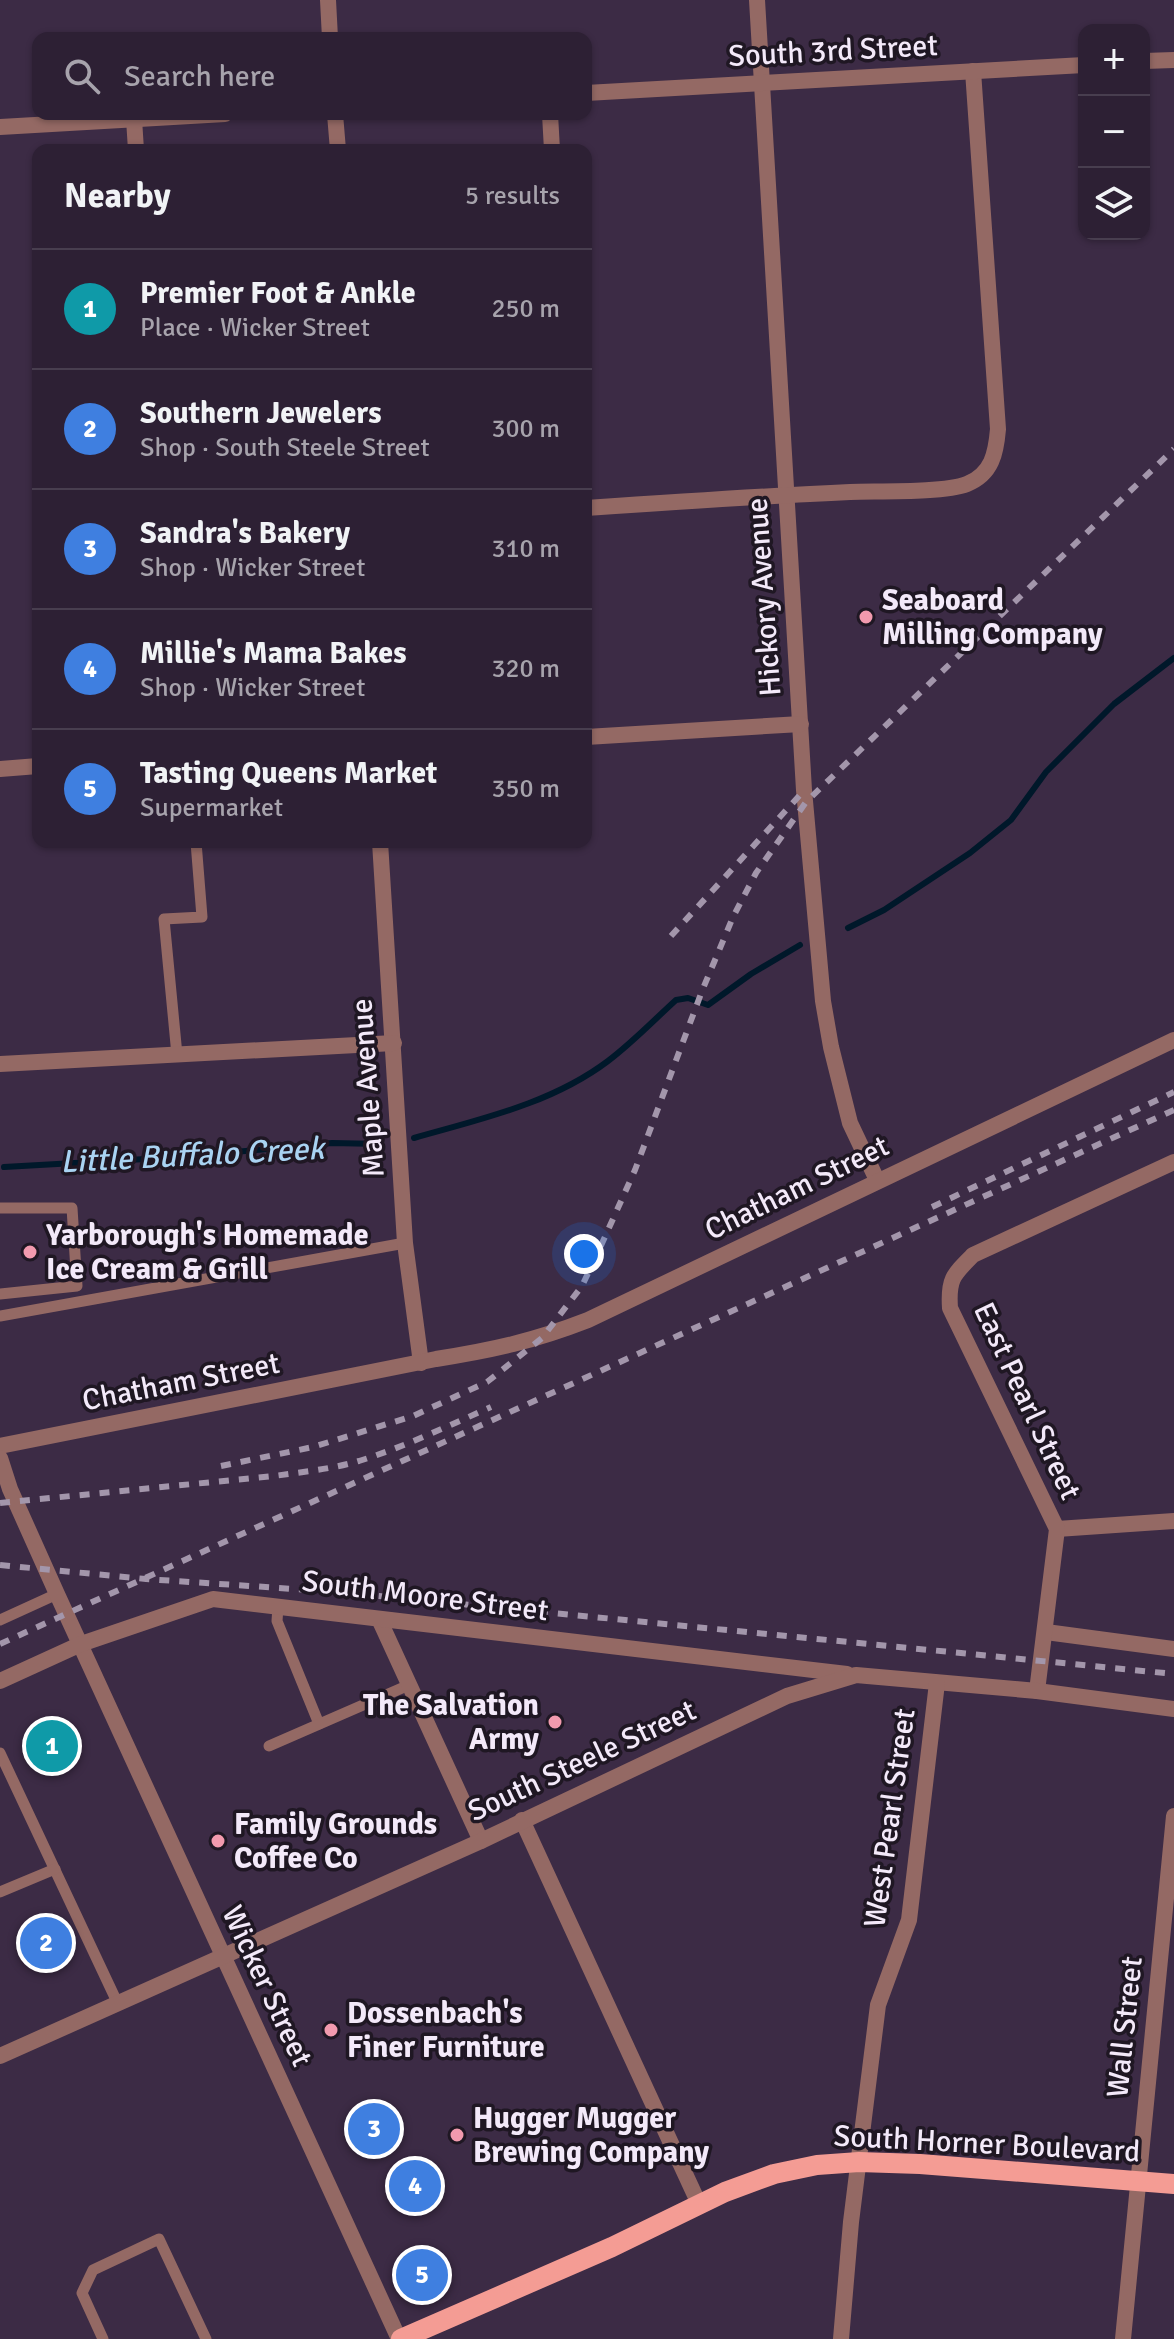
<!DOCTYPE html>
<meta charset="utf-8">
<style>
:root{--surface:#2d2034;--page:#392d40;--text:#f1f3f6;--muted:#a7a3ac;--line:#483e4f;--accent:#b45309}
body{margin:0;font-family:Signika,sans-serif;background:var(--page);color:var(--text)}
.controls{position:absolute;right:24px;top:24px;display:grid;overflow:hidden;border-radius:16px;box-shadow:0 2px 6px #0004}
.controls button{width:72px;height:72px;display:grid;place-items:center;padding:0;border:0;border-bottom:2px solid var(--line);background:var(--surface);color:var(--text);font:40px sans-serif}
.you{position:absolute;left:584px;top:1254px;width:28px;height:28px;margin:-20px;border:6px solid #fff;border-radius:50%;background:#1a73e8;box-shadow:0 0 0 12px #1a73e833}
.badge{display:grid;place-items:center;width:52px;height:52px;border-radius:50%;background:var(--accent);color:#fff;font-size:26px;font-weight:700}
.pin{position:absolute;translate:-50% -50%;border:4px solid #fff;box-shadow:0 2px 8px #0006}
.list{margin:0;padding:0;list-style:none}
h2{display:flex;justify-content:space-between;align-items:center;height:104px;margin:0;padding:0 32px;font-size:34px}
h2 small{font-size:26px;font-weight:400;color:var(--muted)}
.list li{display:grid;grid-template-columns:52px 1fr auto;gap:24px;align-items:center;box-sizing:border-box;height:120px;padding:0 32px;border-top:2px solid var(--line)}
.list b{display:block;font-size:30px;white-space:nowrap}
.list p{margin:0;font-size:26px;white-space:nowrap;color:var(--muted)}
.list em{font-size:26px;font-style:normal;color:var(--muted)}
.icon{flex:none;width:44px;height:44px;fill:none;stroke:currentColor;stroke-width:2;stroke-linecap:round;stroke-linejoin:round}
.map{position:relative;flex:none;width:1174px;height:2339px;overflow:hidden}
.search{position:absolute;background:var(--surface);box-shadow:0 2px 6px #0004;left:32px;top:32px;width:560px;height:88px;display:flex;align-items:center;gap:20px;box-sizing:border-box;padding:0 28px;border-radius:16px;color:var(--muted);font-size:30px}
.panel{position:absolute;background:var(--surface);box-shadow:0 2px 6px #0004;left:32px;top:144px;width:560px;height:704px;border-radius:16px}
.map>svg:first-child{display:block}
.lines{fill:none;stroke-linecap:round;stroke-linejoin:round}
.stream{stroke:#00182a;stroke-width:6}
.service{stroke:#946964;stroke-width:11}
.minor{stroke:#946964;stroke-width:16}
.tertiary{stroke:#946964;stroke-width:16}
.primary{stroke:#f49c94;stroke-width:20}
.rail{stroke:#a396ab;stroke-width:6;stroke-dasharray:10 10;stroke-linecap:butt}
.poi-dot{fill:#f29aae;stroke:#1f1723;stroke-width:3}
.labels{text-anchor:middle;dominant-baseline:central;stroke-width:7;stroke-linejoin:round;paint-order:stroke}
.street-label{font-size:30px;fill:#f3e9f9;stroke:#1f1723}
.poi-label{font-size:30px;font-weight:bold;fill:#f3e9f9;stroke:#1f1723;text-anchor:start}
.water-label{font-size:32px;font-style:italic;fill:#a9d3f2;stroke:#1f1723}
</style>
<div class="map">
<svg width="1174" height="2339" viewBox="0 0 1174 2339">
<rect width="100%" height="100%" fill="#3c2b45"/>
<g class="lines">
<g class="stream">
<polyline points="848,928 884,910 970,853 1011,820 1046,772 1114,704 1174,658"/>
<path d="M414 1138C480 1119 551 1104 608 1061 632 1043 654 1020 676 1000L688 998 708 1005 751 974 800 945"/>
<polyline points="4,1167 181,1157 332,1143 380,1144"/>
</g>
<g class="service">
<polyline points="177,1055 164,919 202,917 196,842"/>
<polyline points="0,1208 72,1208 77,1286 0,1294"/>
<polyline points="0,1316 405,1243"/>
<polyline points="278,1607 277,1621 319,1724"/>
<polyline points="0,1620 57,1594"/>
<polyline points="269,1746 409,1685"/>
<polyline points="0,1753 118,2004"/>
<polyline points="0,1892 55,1869"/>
<polyline points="103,2339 82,2293 93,2270 159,2239 206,2339"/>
</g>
<g class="minor">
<polyline points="328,0 330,38"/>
<polyline points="757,0 804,790 823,1001 831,1047 850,1123 877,1180"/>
<polyline points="335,114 338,150"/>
<polyline points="550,114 552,150"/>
<polyline points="134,119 136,150"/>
<path d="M586 508C674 502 762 496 850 492 879 491 944 493 967 484 992 474 996 453 998 429L973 71"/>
<polyline points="586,737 801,724"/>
<polyline points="0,769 38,766"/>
<polyline points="380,842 405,1243 421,1363"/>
<polyline points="0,1064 394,1043"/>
<path d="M0 1446 436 1359C493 1350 534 1341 588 1320L1174 1040"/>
<polyline points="0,1458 10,1489 57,1594 399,2339"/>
<polyline points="1057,1529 1174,1521"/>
<polyline points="379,1619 481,1841"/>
<polyline points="1046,1632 1174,1649"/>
<polyline points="0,1681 81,1644 213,1599 847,1674"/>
<path d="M1037 1691 1057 1529 950 1308C948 1279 953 1275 973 1255L1174 1162"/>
<polyline points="522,1820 699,2204"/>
<polyline points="0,2056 481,1841 787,1696 856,1675 1037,1691 1174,1709"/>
<polyline points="841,2339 851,2222 878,2005 909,1920 937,1683"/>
<polyline points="1123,2339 1174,1816"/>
</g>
<g class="tertiary">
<polyline points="1144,61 1174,60"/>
<polyline points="586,93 1084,65"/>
<polyline points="0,127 225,114"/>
</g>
<polyline class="primary" points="401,2339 612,2247 725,2192 774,2174 817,2165 859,2162 920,2164 1174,2184"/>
<g class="rail">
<polyline points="671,936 800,795"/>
<polyline points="932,1207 1174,1092"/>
<polyline points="221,1466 313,1447 413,1416 487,1382 542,1338 582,1286 599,1250 635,1170 702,991 733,917 756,873 806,802 1174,449"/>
<path d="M0 1503 274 1476C302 1472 332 1469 359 1461 404 1447 448 1426 491 1407"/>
<polyline points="0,1565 146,1579 339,1592 1174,1674"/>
<polyline points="0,1644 1174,1110"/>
</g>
</g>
<g class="poi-dot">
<circle cx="866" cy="617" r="8"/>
<circle cx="30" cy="1252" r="8"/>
<circle cx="555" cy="1722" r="8"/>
<circle cx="218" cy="1841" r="8"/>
<circle cx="331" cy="2030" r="8"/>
<circle cx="457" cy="2135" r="8"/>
</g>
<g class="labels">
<g class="street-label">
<text transform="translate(833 51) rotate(-3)">South 3rd Street</text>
<text transform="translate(764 597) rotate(-94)">Hickory Avenue</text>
<text transform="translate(368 1088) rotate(-94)">Maple Avenue</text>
<text transform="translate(797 1188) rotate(-26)">Chatham Street</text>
<text transform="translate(181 1382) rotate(-11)">Chatham Street</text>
<text transform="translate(1027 1401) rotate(65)">East Pearl Street</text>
<text transform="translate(425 1596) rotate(7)">South Moore Street</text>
<text transform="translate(582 1761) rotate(-25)">South Steele Street</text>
<text transform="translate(890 1818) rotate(-82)">West Pearl Street</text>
<text transform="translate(267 1986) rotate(65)">Wicker Street</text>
<text transform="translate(1125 2027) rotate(-84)">Wall Street</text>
<text transform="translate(987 2144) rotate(3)">South Horner Boulevard</text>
</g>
<g class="poi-label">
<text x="882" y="600">Seaboard<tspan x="882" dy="34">Milling Company</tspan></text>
<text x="46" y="1235">Yarborough's Homemade<tspan x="46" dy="34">Ice Cream &amp; Grill</tspan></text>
<text x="539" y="1705" text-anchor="end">The Salvation<tspan x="539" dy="34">Army</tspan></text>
<text x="234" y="1824">Family Grounds<tspan x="234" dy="34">Coffee Co</tspan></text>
<text x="347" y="2013">Dossenbach's<tspan x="347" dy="34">Finer Furniture</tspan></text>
<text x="473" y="2118">Hugger Mugger<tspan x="473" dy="34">Brewing Company</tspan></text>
</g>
<g class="water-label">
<text transform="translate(192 1155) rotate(-3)">Little Buffalo Creek</text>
</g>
</g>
</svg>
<div class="controls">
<button>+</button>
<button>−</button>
<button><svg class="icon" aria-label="layers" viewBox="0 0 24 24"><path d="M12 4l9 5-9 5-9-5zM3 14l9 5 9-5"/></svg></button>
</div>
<div class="you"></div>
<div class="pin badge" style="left:52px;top:1746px;background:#0f9aa8">1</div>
<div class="pin badge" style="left:46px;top:1943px;background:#3f7fe0">2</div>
<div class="pin badge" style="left:374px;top:2129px;background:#3f7fe0">3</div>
<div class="pin badge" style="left:415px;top:2186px;background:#3f7fe0">4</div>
<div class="pin badge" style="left:422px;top:2275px;background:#3f7fe0">5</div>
<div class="search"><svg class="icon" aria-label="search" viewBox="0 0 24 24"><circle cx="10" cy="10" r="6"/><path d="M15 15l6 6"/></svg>Search here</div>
<section class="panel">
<h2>Nearby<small>5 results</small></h2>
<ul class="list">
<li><span class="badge" style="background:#0f9aa8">1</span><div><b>Premier Foot &amp; Ankle</b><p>Place · Wicker Street</p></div><em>250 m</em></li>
<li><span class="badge" style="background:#3f7fe0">2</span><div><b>Southern Jewelers</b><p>Shop · South Steele Street</p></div><em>300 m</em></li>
<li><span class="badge" style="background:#3f7fe0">3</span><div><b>Sandra's Bakery</b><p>Shop · Wicker Street</p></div><em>310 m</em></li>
<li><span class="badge" style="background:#3f7fe0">4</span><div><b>Millie's Mama Bakes</b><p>Shop · Wicker Street</p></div><em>320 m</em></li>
<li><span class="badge" style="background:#3f7fe0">5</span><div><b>Tasting Queens Market</b><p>Supermarket</p></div><em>350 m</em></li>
</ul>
</section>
</div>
